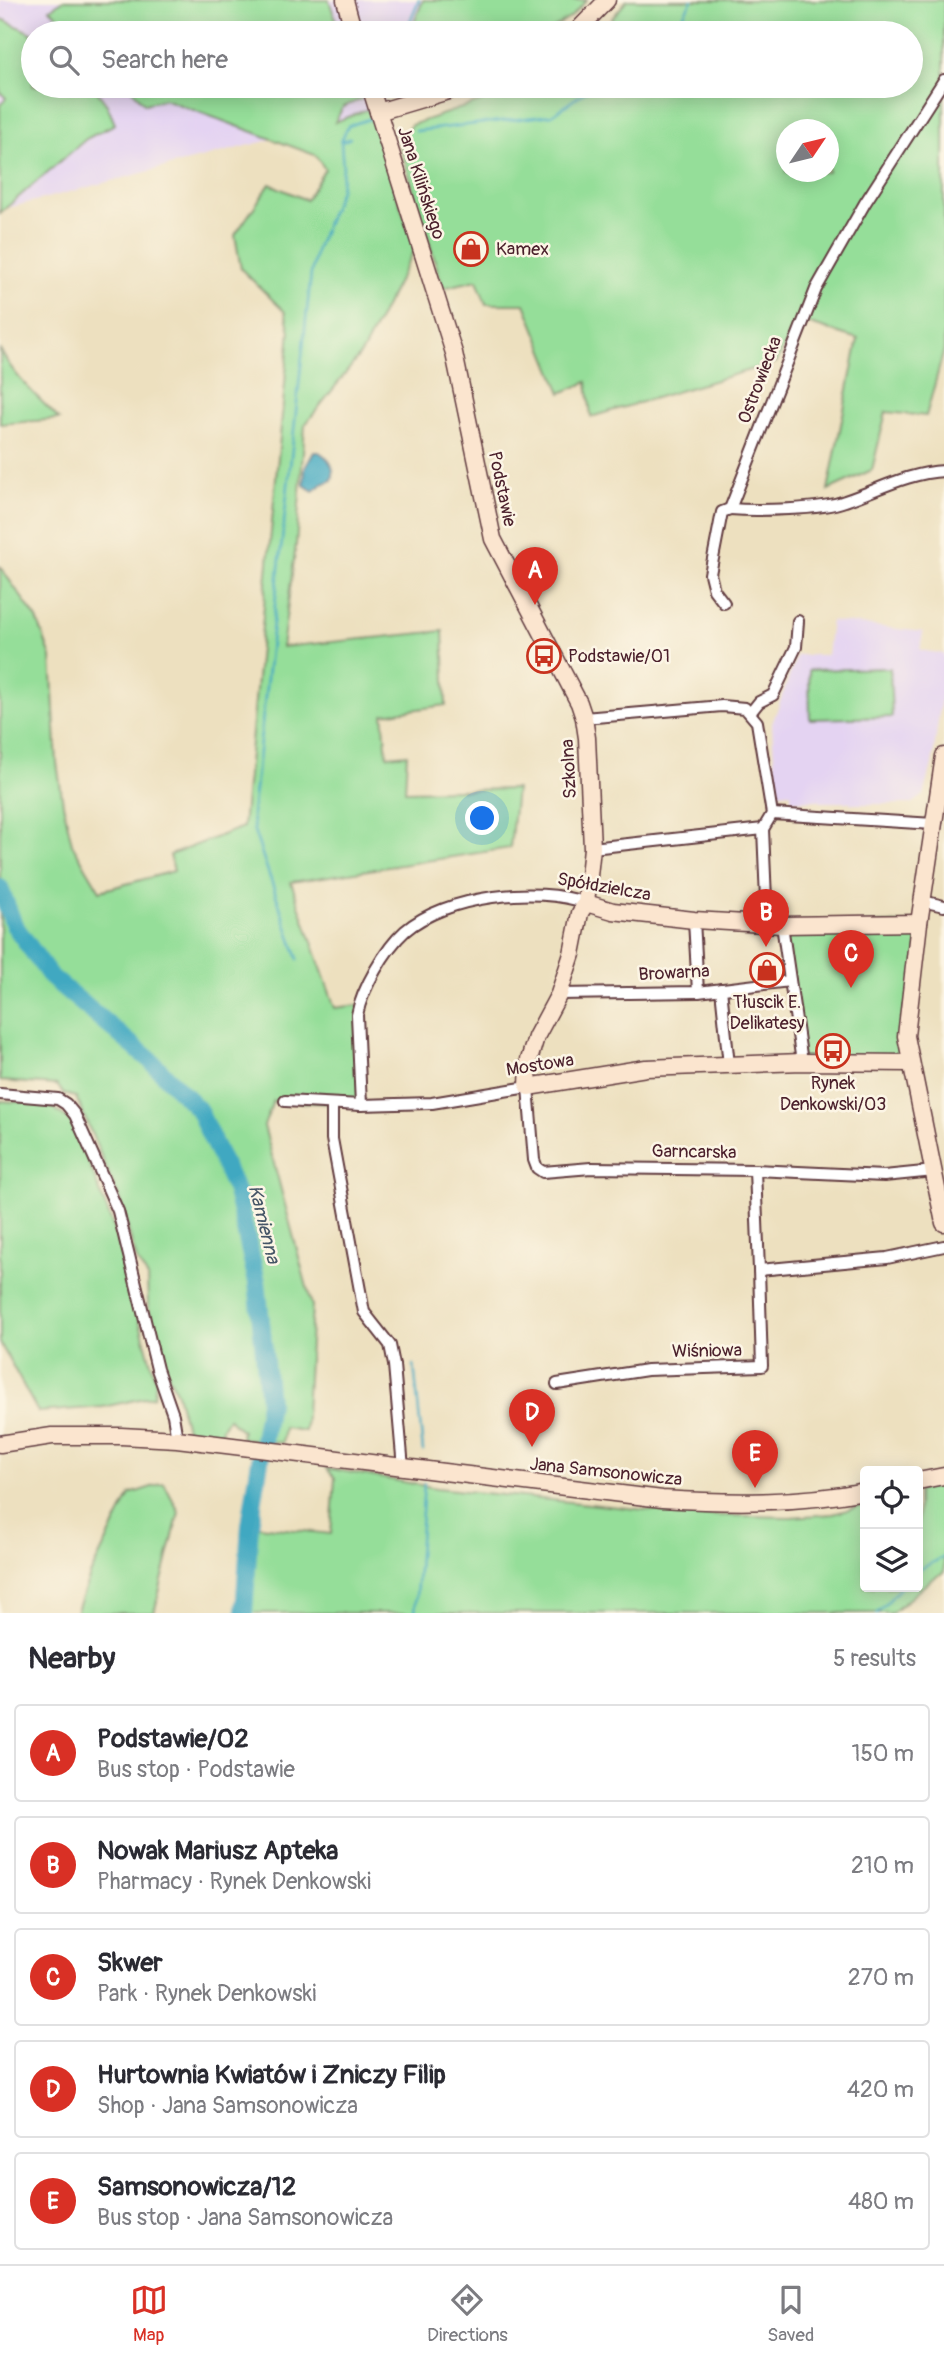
<!DOCTYPE html>
<meta charset="utf-8">
<style>
:root{--surface:#fff;--page:#f2f2f3;--text:#2b2b33;--muted:#7c7c81;--line:#e1e1e2;--accent:#d93025}
body{margin:0;font-family:Pangolin,sans-serif;background:var(--page);color:var(--text)}
.controls{position:absolute;right:21px;bottom:21px;display:grid;overflow:hidden;border-radius:7px;box-shadow:0 4px 18px #0003}
.controls button{width:63px;height:63px;display:grid;place-items:center;padding:0;border:0;border-bottom:2px solid var(--line);background:var(--surface);color:var(--text);font:35px sans-serif}
.compass{position:absolute;left:776px;top:119px;width:63px;height:63px;border-radius:50%;background:var(--surface);box-shadow:0 4px 18px #0003;rotate:55deg}
.you{position:absolute;left:483px;top:819px;width:24px;height:24px;margin:-18px;border:5px solid #fff;border-radius:50%;background:#1a73e8;box-shadow:0 0 0 10px #1a73e833}
.badge{display:grid;place-items:center;width:46px;height:46px;border-radius:50%;background:var(--accent);color:#fff;font-size:23px;font-weight:700}
.pin{position:absolute;translate:-50% -58px;filter:drop-shadow(0 2px 4px #0008)}
.pin::after{content:'';position:absolute;top:37px;width:24px;height:21px;background:inherit;clip-path:polygon(0 0,100% 0,50% 100%)}
.list{margin:0;padding:0;list-style:none}
h2{display:flex;justify-content:space-between;align-items:center;height:91px;margin:0;padding:0 28px;font-size:30px}
h2 small{font-size:23px;font-weight:400;color:var(--muted)}
.list li{display:grid;grid-template-columns:46px 1fr auto;gap:21px;align-items:center;box-sizing:border-box;height:98px;margin:0 14px 14px;padding:0 14px;border:2px solid var(--line);border-radius:7px}
.list b{display:block;font-size:26px;white-space:nowrap}
.list p{margin:0;font-size:23px;white-space:nowrap;color:var(--muted)}
.list em{font-size:23px;font-style:normal;color:var(--muted)}
.icon{flex:none;width:38px;height:38px;fill:none;stroke:currentColor;stroke-width:2;stroke-linecap:round;stroke-linejoin:round}
.map{position:relative;flex:none;width:944px;height:1613px;overflow:hidden}
.search{position:absolute;background:var(--surface);box-shadow:0 4px 18px #0003;left:21px;right:21px;top:21px;height:77px;display:flex;align-items:center;gap:18px;box-sizing:border-box;padding:0 24px;border-radius:38px;color:var(--muted);font-size:26px}
.sheet{height:651px;background:var(--surface)}
nav{display:flex;justify-content:space-around;align-items:center;box-sizing:border-box;height:98px;border-top:2px solid var(--line);background:var(--surface);font-size:19px;color:var(--muted)}
nav a{display:grid;justify-items:center;gap:4px}
nav .on{color:var(--accent)}
.map>svg:first-child{display:block}
.built{fill:#e4d3f2}
.green{fill:#95de99;stroke:#707e62;stroke-width:2;fill-rule:evenodd}
.water{fill:#41a8c1;stroke:#466476;stroke-width:2}
.lines{fill:none;stroke-linecap:round;stroke-linejoin:round}
.stream{stroke:#41a8c1;stroke-width:2.5}
.river{stroke:#41a8c1;stroke-width:18}
.street-casing{stroke:#623c41;stroke-width:14}
.secondary-casing{stroke:#623c41;stroke-width:19}
.street{stroke:#fff;stroke-width:10}
.secondary{stroke:#fbe5cf;stroke-width:16}
.labels{text-anchor:middle;dominant-baseline:central;stroke-width:5;stroke-linejoin:round;paint-order:stroke}
.street-label{font-size:18px;fill:#4a1f2b;stroke:#fcf5e5}
.poi-label{font-size:18px;fill:#4a1f2b;stroke:#fcf5e5;text-anchor:start}
.water-label{font-size:19px;font-style:italic;fill:#465667;stroke:#fcf5e5}
</style>
<div class="map">
<svg width="944" height="1613" viewBox="0 0 944 1613">
<rect width="100%" height="100%" fill="#fcf5e5"/>
<filter id="ink" filterUnits="userSpaceOnUse"><feTurbulence type="fractalNoise" baseFrequency=".0143" numOctaves="2"/><feDisplacementMap in="SourceGraphic" scale="14" xChannelSelector="R" yChannelSelector="G"/><feConvolveMatrix kernelMatrix="1 2 1 2 8 2 1 2 1" color-interpolation-filters="sRGB"/></filter>
<filter id="wash" filterUnits="userSpaceOnUse"><feTurbulence type="fractalNoise" baseFrequency=".00686" numOctaves="4" result="noise"/><feDisplacementMap in="SourceGraphic" scale="28" xChannelSelector="R" yChannelSelector="G"/><feGaussianBlur stdDeviation="1.57" result="paint"/><feColorMatrix in="noise" values="0 0 0 0 0 0 0 0 0 0 0 0 0 0 0 0 0 1.4 0 .05"/><feComposite in="paint" operator="in"/></filter>
<g filter="url(#wash)">
<rect width="100%" height="100%" fill="#ede0bf"/>
<g class="built">
<polygon points="0,0 425,0 411,33 33,33 33,86 389,86 384,99 368,109 335,123 0,210"/>
<polygon points="831,621 923,632 920,650 944,654 944,679 932,764 924,795 912,804 851,804 850,802 820,802 820,800 791,801 791,792 779,793 776,789 772,724 797,655 827,655"/>
</g>
<g class="green">
<polygon points="64,0 329,0 340,33 76,33 50,9"/>
<polygon points="423,0 587,0 571,17 546,33 410,33"/>
<path d="M627 0H944V350L926 416 886 412 872 470 828 490 858 339 797 320 777 362 591 417 587 382 561 393 525 304H486L477 280 443 288 399 142 411 125 526 86H911V33H600ZM786 130H828V172H786Z"/>
<polygon points="0,18 33,34 33,86 93,86 107,105 115,124 86,139 0,213 0,105 6,98 0,92"/>
<polygon points="128,86 358,86 362,99 343,107 335,122 368,109 415,248 363,351 305,425 296,545 282,647 443,631 446,705 383,714 387,756 407,754 405,791 516,789 510,848 291,882 335,1008 359,1005 361,1105 273,1101 264,1126 312,1306 305,1431 284,1428 282,1443 241,1438 242,1431 228,1418 222,1428 221,1435 190,1432 186,1429 177,1393 165,1369 148,1306 147,1276 137,1261 119,1198 76,1097 64,1094 57,1085 0,1081 0,567 37,619 51,657 57,763 63,804 72,844 100,891 174,871 170,855 243,827 290,331 285,312 241,269 235,235 270,184 306,200 325,169 315,155 164,99 145,104"/>
<path d="M0 349C13 376 38 397 59 419L0 424Z"/>
<polygon points="890,668 892,717 810,719 809,670"/>
<polygon points="919,923 910,1063 802,1062 782,925"/>
<polygon points="0,1101 38,1103 54,1108 74,1124 115,1231 156,1382 154,1396 103,1407 38,1412 0,1343"/>
<polygon points="326,1468 437,1488 694,1515 790,1517 833,1514 865,1505 865,1587 918,1587 918,1490 944,1482 944,1572 932,1579 892,1613 244,1613 250,1525 331,1534 335,1478"/>
<polygon points="164,1483 179,1512 154,1613 76,1613 91,1573 130,1494"/>
</g>
<path class="water" d="M314 452H319C329 458 336 468 332 480L322 484 313 491 304 485 305 468Z"/>
<g class="lines">
<g class="stream">
<polyline points="405,33 419,0"/>
<polyline points="663,33 682,18 692,0"/>
<polyline points="416,131 552,115 593,86"/>
<polyline points="341,141 348,126 372,118"/>
<polyline points="298,959 254,831 252,816 311,274 317,248 340,190 343,168 341,142 350,138"/>
<polyline points="414,1365 423,1451"/>
<polyline points="918,1570 944,1557"/>
<polyline points="415,1613 424,1483"/>
<polyline points="877,1613 901,1587"/>
</g>
<polyline class="river" points="0,888 14,925 51,977 150,1060 198,1109 236,1191 257,1282 269,1402 250,1525 244,1613"/>
</g>
</g>
<g filter="url(#ink)">
<g class="lines">
<g class="street-casing">
<g id="street">
<polyline points="730,509 816,289 865,203 944,80"/>
<path d="M730 509C756 511 821 510 845 501 878 490 908 473 944 471"/>
<polyline points="724,603 714,590 710,574 722,512 730,509"/>
<polyline points="751,712 759,702 773,695 796,647 798,621"/>
<polyline points="584,718 722,706 745,708 757,722 772,814"/>
<polyline points="772,814 934,824"/>
<polyline points="763,829 767,923"/>
<polyline points="592,848 763,829 772,814"/>
<polyline points="922,901 944,906"/>
<polyline points="694,920 698,992"/>
<polyline points="782,925 802,1062"/>
<polyline points="721,989 729,1065"/>
<polyline points="559,994 698,992 790,981"/>
<polyline points="0,1094 58,1099 66,1104 75,1115 118,1211 157,1369 173,1415 177,1439"/>
<polyline points="285,1101 361,1105 432,1103 528,1087 534,1160 537,1168 543,1172 591,1168 755,1170 884,1176 934,1171"/>
<polyline points="332,1105 332,1139 364,1312 390,1345 394,1365 403,1468"/>
<path d="M361 1105 357 1015C362 989 385 949 405 931 445 896 537 885 586 903"/>
<polyline points="755,1170 759,1270"/>
<polyline points="557,1384 647,1370 762,1366 759,1270 887,1258 944,1246"/>
</g>
</g>
<g class="secondary-casing">
<g id="secondary">
<polyline points="345,0 354,33"/>
<polyline points="575,33 607,0"/>
<polyline points="370,86 454,353 493,539 579,703 584,718 587,738 592,848 586,903 580,913 572,954 559,994 536,1037 529,1060 528,1087 646,1068 802,1062 910,1063"/>
<polyline points="378,112 465,86"/>
<polyline points="944,756 919,923 906,1036 944,1223"/>
<polyline points="586,903 613,911 694,920 782,925 919,923"/>
<path d="M0 1444 52 1436H121L177 1439 662 1499C729 1503 799 1504 865 1491"/>
<polyline points="918,1481 944,1476"/>
</g>
</g>
<use href="#street" class="street"/>
<use href="#secondary" class="secondary"/>
</g>
</g>
<defs>
<g id="shop-ring" transform="scale(1.75)"><circle r="9.5" fill="#fcf5e5" stroke="#c8321e" stroke-width="1.5"/><path d="M-5-2.5h2.3a2.7 3.5 0 0 1 5.4 0H5L5.5 6h-11ZM-1.5-2.5h3a1.5 2.3 0 0 0-3 0Z" fill="#c8321e"/></g>
<g id="bus-ring" transform="scale(1.75)"><circle r="9.5" fill="#fcf5e5" stroke="#c8321e" stroke-width="1.5"/><path d="M-5-6H5V4H4V6H2V4H-2V6H-4V4H-5ZM-3.5-4V0h7V-4ZM-3.5 1.2v1.5H-2V1.2ZM2 1.2v1.5H3.5V1.2Z" fill="#c8321e"/></g>
</defs>
<g fill-rule="evenodd">
<use href="#shop-ring" x="471" y="249"/>
<use href="#bus-ring" x="544" y="656"/>
<use href="#shop-ring" x="767" y="970"/>
<use href="#bus-ring" x="833" y="1051"/>
</g>
<g class="labels">
<g class="street-label">
<text transform="translate(421 183) rotate(72)">Jana Kilińskiego</text>
<text transform="translate(760 380) rotate(-69)">Ostrowiecka</text>
<text transform="translate(502 489) rotate(78)">Podstawie</text>
<text transform="translate(569 769) rotate(-93)">Szkolna</text>
<text transform="translate(604 887) rotate(10)">Spółdzielcza</text>
<text transform="translate(674 973) rotate(-3)">Browarna</text>
<text transform="translate(540 1065) rotate(-9)">Mostowa</text>
<text transform="translate(694 1152) rotate(1)">Garncarska</text>
<text transform="translate(707 1351) rotate(-1)">Wiśniowa</text>
<text transform="translate(606 1472) rotate(6)">Jana Samsonowicza</text>
</g>
<g class="poi-label">
<text x="496" y="249">Kamex</text>
<text x="568" y="656">Podstawie/01</text>
<text x="767" y="1002" text-anchor="middle">Tłuscik E.<tspan x="767" dy="21">Delikatesy</tspan></text>
<text x="833" y="1083" text-anchor="middle">Rynek<tspan x="833" dy="21">Denkowski/03</tspan></text>
</g>
<g class="water-label">
<text transform="translate(264 1224) rotate(76)">Kamienna</text>
</g>
</g>
</svg>
<div class="controls">
<button><svg class="icon" aria-label="locate" viewBox="0 0 24 24"><circle cx="12" cy="12" r="6"/><path d="M12 2v4M12 18v4M2 12h4M18 12h4"/></svg></button>
<button><svg class="icon" aria-label="layers" viewBox="0 0 24 24"><path d="M12 4l9 5-9 5-9-5zM3 14l9 5 9-5"/></svg></button>
</div>
<svg class="compass" viewBox="-18 -18 36 36"><path d="M0-13l5 13h-10z" fill="#e53935"/><path d="M0 13l5-13h-10z" fill="#7c7c81"/></svg>
<div class="you"></div>
<div class="pin badge" style="left:535px;top:605px">A</div>
<div class="pin badge" style="left:766px;top:947px">B</div>
<div class="pin badge" style="left:851px;top:988px">C</div>
<div class="pin badge" style="left:532px;top:1447px">D</div>
<div class="pin badge" style="left:755px;top:1488px">E</div>
<div class="search"><svg class="icon" aria-label="search" viewBox="0 0 24 24"><circle cx="10" cy="10" r="6"/><path d="M15 15l6 6"/></svg>Search here</div>
</div>
<section class="sheet">
<h2>Nearby<small>5 results</small></h2>
<ul class="list">
<li><span class="badge">A</span><div><b>Podstawie/02</b><p>Bus stop · Podstawie</p></div><em>150 m</em></li>
<li><span class="badge">B</span><div><b>Nowak Mariusz Apteka</b><p>Pharmacy · Rynek Denkowski</p></div><em>210 m</em></li>
<li><span class="badge">C</span><div><b>Skwer</b><p>Park · Rynek Denkowski</p></div><em>270 m</em></li>
<li><span class="badge">D</span><div><b>Hurtownia Kwiatów i Zniczy Filip</b><p>Shop · Jana Samsonowicza</p></div><em>420 m</em></li>
<li><span class="badge">E</span><div><b>Samsonowicza/12</b><p>Bus stop · Jana Samsonowicza</p></div><em>480 m</em></li>
</ul>
</section>
<nav>
<a class="on"><svg class="icon" aria-label="map" viewBox="0 0 24 24"><path d="M3 6l6-2 6 2 6-2v14l-6 2-6-2-6 2zM9 4v14M15 6v14"/></svg>Map</a>
<a><svg class="icon" aria-label="directions" viewBox="0 0 24 24"><path d="M12 3l9 9-9 9-9-9zM9 14v-3h6M13 9l2 2-2 2"/></svg>Directions</a>
<a><svg class="icon" aria-label="saved" viewBox="0 0 24 24"><path d="M7 4h10v16l-5-4-5 4z"/></svg>Saved</a>
</nav>
